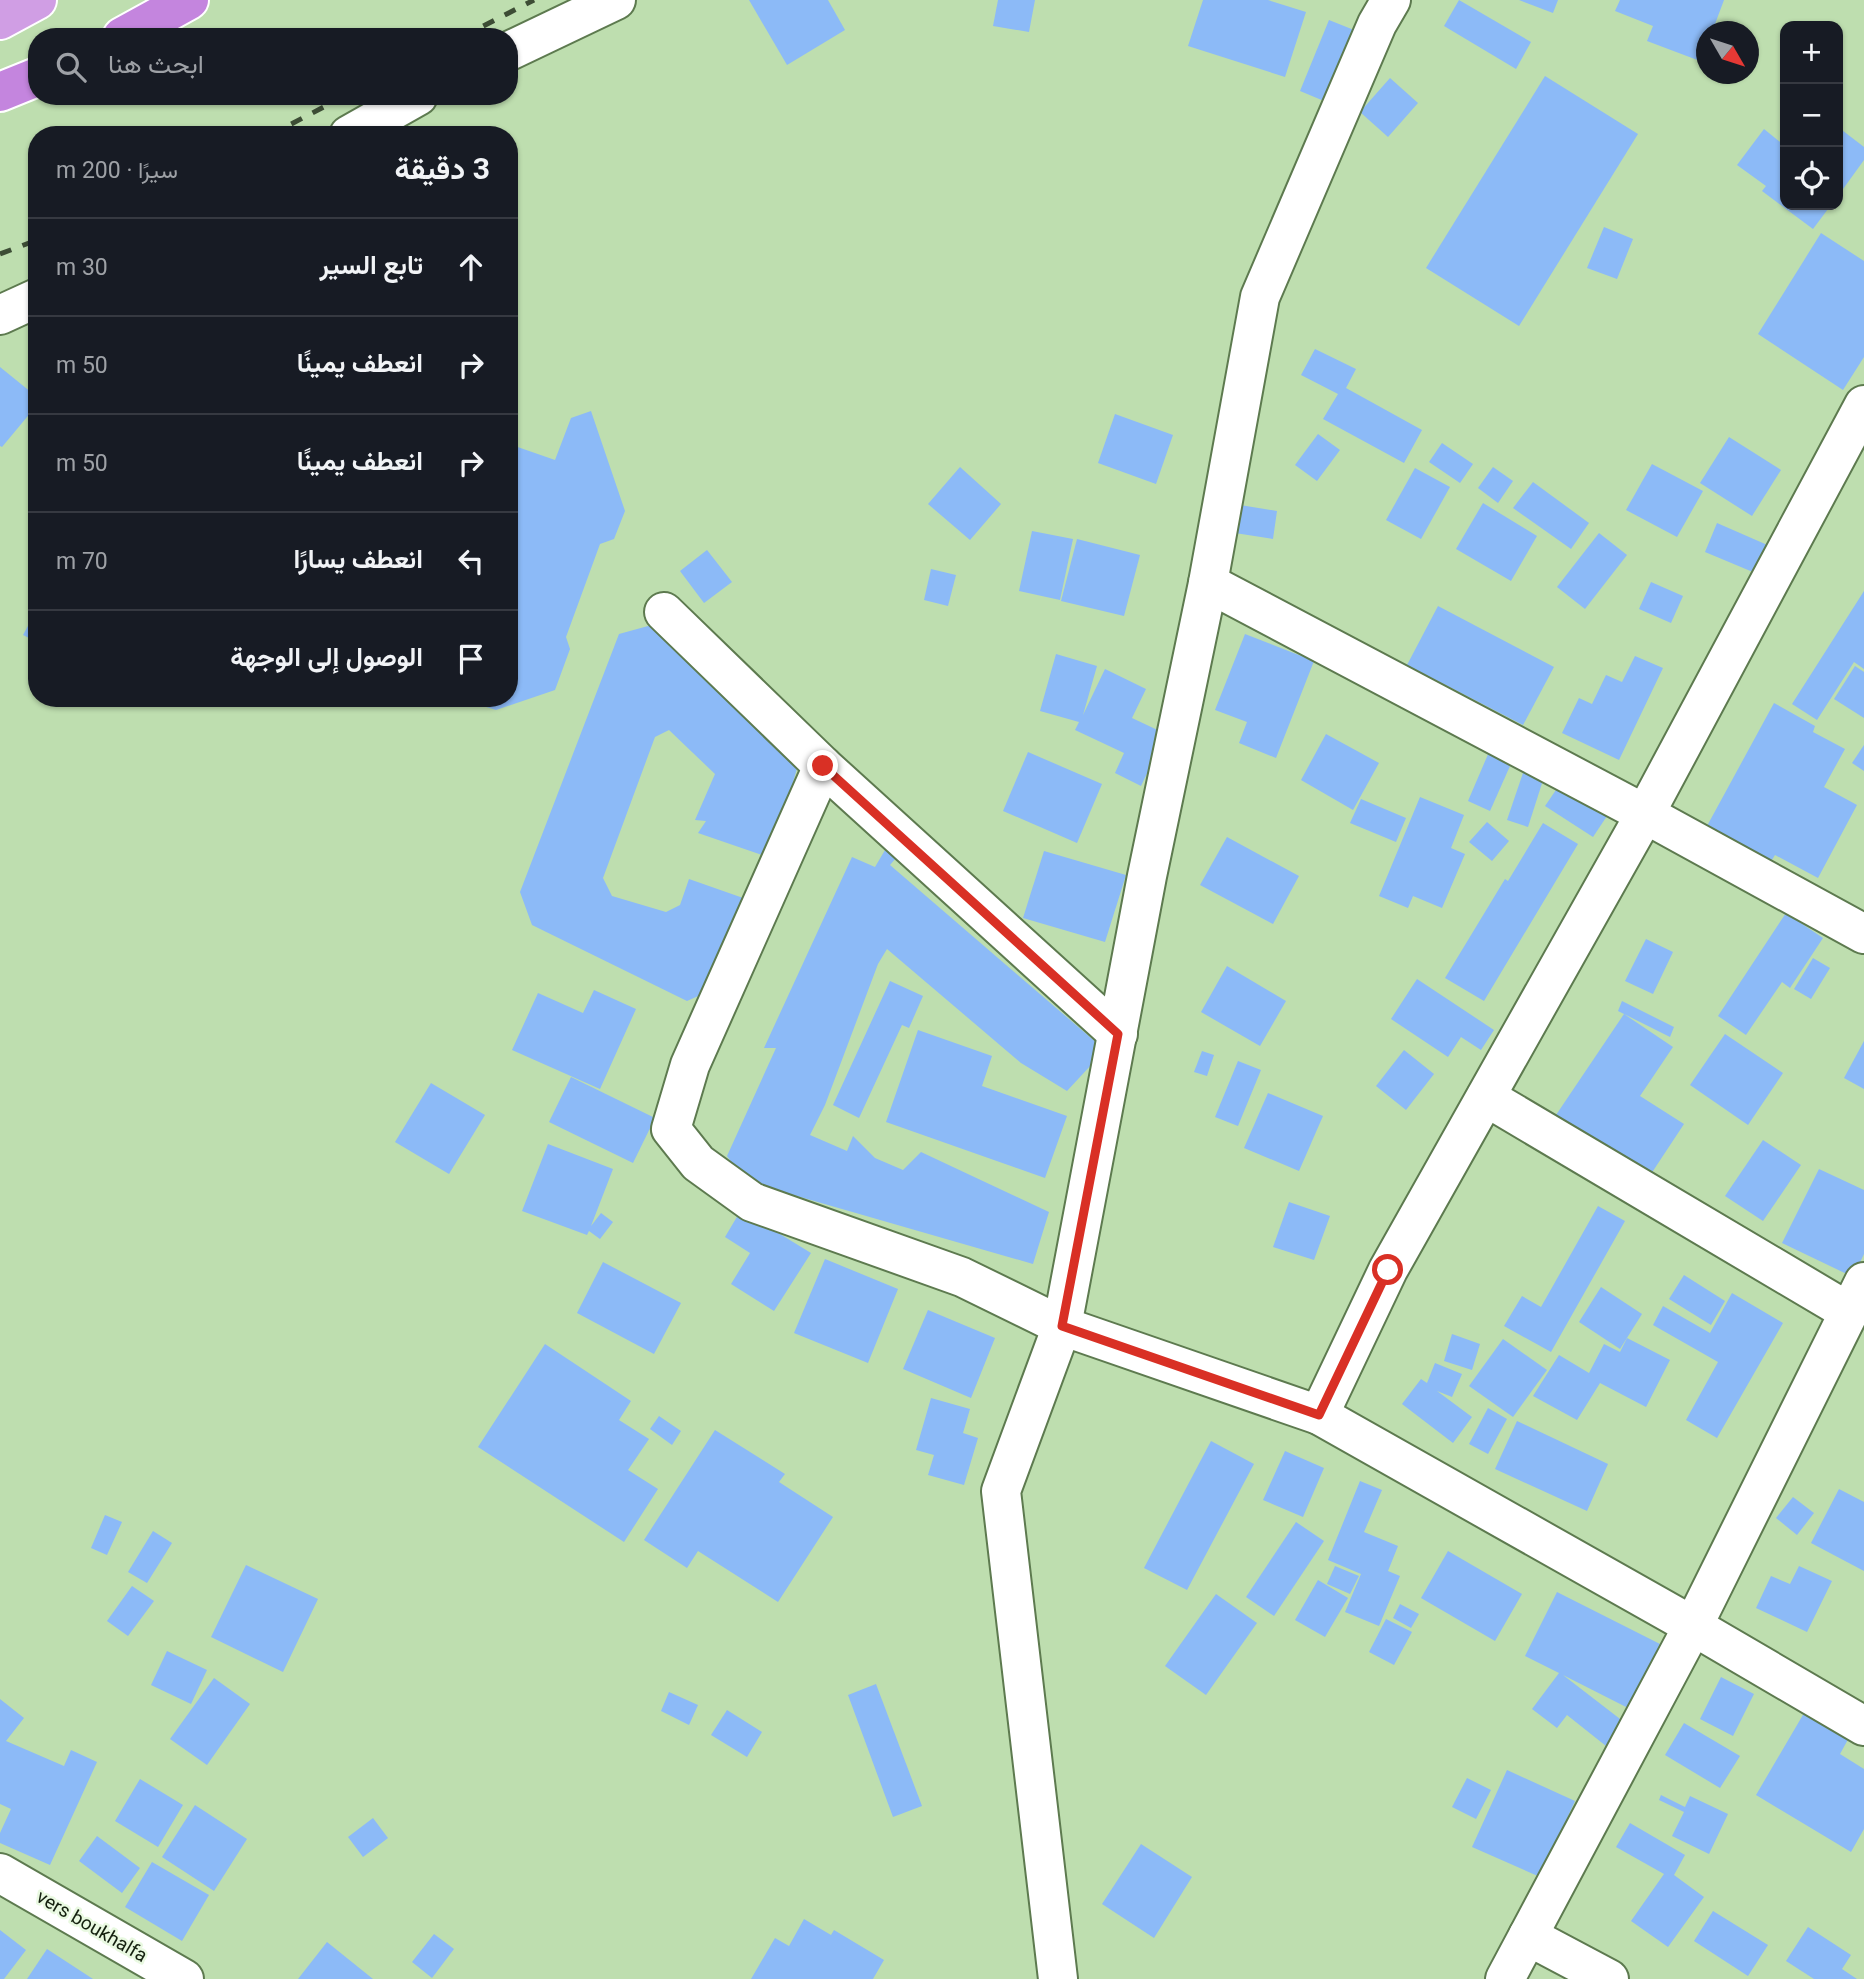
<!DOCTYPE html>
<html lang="ar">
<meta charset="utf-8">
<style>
:root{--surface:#171b24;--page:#20242c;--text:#f1f3f6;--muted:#9ea1a6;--line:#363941}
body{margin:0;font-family:Roboto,Vazirmatn,sans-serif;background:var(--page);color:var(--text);direction:rtl}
.controls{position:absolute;right:21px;top:21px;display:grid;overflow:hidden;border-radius:14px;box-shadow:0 2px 5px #0004}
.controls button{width:63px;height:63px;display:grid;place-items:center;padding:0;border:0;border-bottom:2px solid var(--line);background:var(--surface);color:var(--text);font:35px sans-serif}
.compass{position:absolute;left:1696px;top:21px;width:63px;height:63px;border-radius:50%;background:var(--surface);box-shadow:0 2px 5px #0004;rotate:129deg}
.stop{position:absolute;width:21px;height:21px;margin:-16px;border:5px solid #d93025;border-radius:50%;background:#fff}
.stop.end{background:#d93025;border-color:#fff;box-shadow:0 2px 7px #0008}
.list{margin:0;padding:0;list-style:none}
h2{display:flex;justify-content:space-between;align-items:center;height:91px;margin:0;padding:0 28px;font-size:30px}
h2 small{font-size:23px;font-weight:400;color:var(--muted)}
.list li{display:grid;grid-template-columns:46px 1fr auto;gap:21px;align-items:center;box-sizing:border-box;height:98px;padding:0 28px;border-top:2px solid var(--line)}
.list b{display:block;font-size:26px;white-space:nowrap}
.list em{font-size:23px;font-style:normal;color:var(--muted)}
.icon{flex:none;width:38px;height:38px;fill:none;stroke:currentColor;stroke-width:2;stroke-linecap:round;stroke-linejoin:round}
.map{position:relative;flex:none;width:1864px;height:1979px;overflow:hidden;direction:ltr}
.search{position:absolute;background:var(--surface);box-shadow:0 2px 5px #0004;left:28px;top:28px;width:490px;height:77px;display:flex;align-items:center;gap:18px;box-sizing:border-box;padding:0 24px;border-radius:28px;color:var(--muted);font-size:26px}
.panel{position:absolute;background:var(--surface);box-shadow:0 2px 5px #0004;left:28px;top:126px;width:490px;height:581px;border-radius:28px;direction:rtl}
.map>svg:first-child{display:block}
.building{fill:#8cbaf7}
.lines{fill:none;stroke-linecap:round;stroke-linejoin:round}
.minor-casing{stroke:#5d7a4f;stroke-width:42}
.tertiary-casing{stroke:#5d7a4f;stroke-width:42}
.trunk-casing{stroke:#fff;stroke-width:42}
.motorway-casing{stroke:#fff;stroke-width:42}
.minor{stroke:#fff;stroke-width:38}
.tertiary{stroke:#fff;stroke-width:38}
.trunk{stroke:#d09ee4;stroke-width:38}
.motorway{stroke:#c485de;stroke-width:38}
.rail{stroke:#3d4d35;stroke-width:5;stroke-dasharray:12 12;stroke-linecap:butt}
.route{stroke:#d93025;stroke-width:9}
.labels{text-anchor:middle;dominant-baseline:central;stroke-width:5;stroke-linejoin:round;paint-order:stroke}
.street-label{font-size:19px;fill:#14200f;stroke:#e9f9e1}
</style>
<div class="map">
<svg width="1864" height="1979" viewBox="0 0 1864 1979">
<rect width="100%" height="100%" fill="#bedeaf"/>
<g class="building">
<polygon points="749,0 828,0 845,30 787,65"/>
<polygon points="998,0 1035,0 1029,32 993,26"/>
<polygon points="1203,0 1268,0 1306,12 1285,77 1188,46"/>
<polygon points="1459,0 1531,42 1516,69 1444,26"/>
<polygon points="1519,0 1558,0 1553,13"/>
<polygon points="1620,0 1724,0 1712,32 1706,32 1706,45 1700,61 1647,41 1653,26 1615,11"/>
<polygon points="1329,20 1354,30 1324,101 1300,91"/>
<polygon points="1545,76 1638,134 1519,326 1426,268"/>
<polygon points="1390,78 1418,103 1388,137 1360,112"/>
<polygon points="1838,127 1864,147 1864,160 1838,196"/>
<polygon points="1764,129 1785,146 1785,205 1831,205 1813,229 1762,191 1766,186 1737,165"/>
<polygon points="1604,227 1633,239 1617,279 1587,268"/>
<polygon points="1821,233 1864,261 1864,357 1843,390 1758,334"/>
<polygon points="1315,349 1356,369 1346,388 1422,430 1404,463 1323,419 1338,394 1301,375"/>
<polygon points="0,367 37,397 37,405 2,447 0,446"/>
<polygon points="591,411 625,511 614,539 600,544 566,637 570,649 555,690 496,710 480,705 478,698 509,698 509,444 555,460 571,418"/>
<polygon points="1115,414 1173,435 1156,484 1098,463"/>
<polygon points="1318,434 1340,450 1317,481 1295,465"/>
<polygon points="1729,437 1781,470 1752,516 1700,483"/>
<polygon points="1442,443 1473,464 1460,483 1429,462"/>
<polygon points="1652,464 1703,491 1677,537 1626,510"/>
<polygon points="960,467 1001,504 970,540 928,504"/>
<polygon points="1493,467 1513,481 1498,503 1478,488"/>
<polygon points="1415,468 1450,487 1421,539 1386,520"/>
<polygon points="1533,482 1589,523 1571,549 1513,508"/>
<polygon points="1483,503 1537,536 1511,581 1456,549"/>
<polygon points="1240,505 1277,511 1273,539 1235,533"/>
<polygon points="1717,523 1772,547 1760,575 1705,552"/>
<polygon points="1032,531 1073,539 1060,600 1019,591"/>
<polygon points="1599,533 1627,555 1585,609 1557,587"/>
<polygon points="1077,539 1140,555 1124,616 1061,601"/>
<polygon points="707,550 732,582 704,603 680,571"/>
<polygon points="931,569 956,575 948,606 924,600"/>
<polygon points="1651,582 1683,596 1671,623 1639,609"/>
<polygon points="1864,591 1864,669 1854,662 1817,720 1792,704"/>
<polygon points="1438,606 1554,667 1523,725 1407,665"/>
<polygon points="37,609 37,642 23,635"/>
<polygon points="659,623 801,755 776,840 762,855 698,833 706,821 695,820 715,774 669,730 655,737 603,878 612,896 666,912 680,905 689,879 746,899 714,989 687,1001 532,925 520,892 619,634"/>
<polygon points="1245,634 1314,661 1276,758 1239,743 1247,722 1215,710"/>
<polygon points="1056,654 1097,666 1083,715 1105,669 1146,689 1132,718 1166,734 1141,786 1115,773 1124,753 1075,730 1079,722 1040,711"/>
<polygon points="1635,656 1663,668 1619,760 1562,733 1579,698 1592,704 1606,675 1622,682"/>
<polygon points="1855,666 1864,672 1864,718 1834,699"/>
<polygon points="1774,703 1815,726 1813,732 1845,749 1824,787 1857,805 1818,878 1775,855 1765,871 1701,837"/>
<polygon points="1326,734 1379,763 1353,810 1301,780"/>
<polygon points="1495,738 1518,748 1490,811 1468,801"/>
<polygon points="1864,745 1864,771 1852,763"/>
<polygon points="1028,752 1102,784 1077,843 1003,811"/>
<polygon points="1525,767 1545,774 1528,827 1507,820"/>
<polygon points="1558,787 1611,810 1593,837 1545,806"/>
<polygon points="1420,797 1464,815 1451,848 1465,854 1442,908 1413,896 1408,908 1379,896"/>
<polygon points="1361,799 1406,818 1396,842 1350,823"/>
<polygon points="1487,822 1509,841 1492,861 1469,842"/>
<polygon points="1543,823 1578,844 1484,1001 1445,978 1505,879 1508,881"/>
<polygon points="1227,837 1299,876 1273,924 1200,885"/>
<polygon points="888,845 902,851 890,865 1105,1050 1067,1091 1021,1063 887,949 878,964 825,1105 810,1135 847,1151 853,1136 875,1158 903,1170 921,1152 1049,1212 1033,1264 783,1192 758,1186 743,1178 727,1156 776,1048 764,1048 852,857 875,867"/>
<polygon points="1044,851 1126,875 1105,942 1023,918"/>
<polygon points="1786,913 1823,938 1790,988 1782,982 1746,1035 1718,1016"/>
<polygon points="1646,939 1673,952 1653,994 1625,981"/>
<polygon points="1813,958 1830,968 1811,999 1794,989"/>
<polygon points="1227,966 1286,1001 1260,1046 1201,1012"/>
<polygon points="1417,979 1494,1030 1481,1050 1461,1037 1448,1057 1391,1019"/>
<polygon points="890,981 923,996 909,1028 902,1025 859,1118 833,1105"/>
<polygon points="594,990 636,1009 600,1089 512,1050 538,993 583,1013"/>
<polygon points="1622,1001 1674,1027 1670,1037 1624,1014 1673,1047 1640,1096 1684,1124 1649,1177 1556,1115 1624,1014 1618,1011"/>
<polygon points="918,1030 992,1056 982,1086 1067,1116 1045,1178 886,1122"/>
<polygon points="1725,1034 1783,1073 1748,1125 1690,1085"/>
<polygon points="1864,1041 1864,1089 1844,1078"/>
<polygon points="1404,1050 1434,1074 1406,1110 1376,1086"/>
<polygon points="1202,1051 1214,1055 1207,1076 1194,1072"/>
<polygon points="1238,1061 1261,1070 1238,1126 1215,1117"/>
<polygon points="571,1077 655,1118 633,1163 549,1122"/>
<polygon points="431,1083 485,1115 449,1174 395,1142"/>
<polygon points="1268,1093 1323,1116 1299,1171 1244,1148"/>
<polygon points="1763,1140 1801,1165 1763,1221 1725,1196"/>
<polygon points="548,1144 613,1169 591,1226 601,1213 613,1222 600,1239 589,1231 587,1235 522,1211"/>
<polygon points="1819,1169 1864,1190 1864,1254 1853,1277 1782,1243"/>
<polygon points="1289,1202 1330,1216 1314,1260 1273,1247"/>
<polygon points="1598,1206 1625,1221 1551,1352 1504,1326 1522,1296 1541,1307"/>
<polygon points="741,1210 811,1253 774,1311 731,1284 750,1253 725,1237"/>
<polygon points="825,1259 898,1289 868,1363 794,1333"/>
<polygon points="603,1262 681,1303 654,1354 577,1313"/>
<polygon points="1684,1275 1725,1301 1711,1325 1669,1299"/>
<polygon points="1601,1287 1642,1314 1620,1349 1579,1322"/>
<polygon points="1732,1293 1783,1323 1717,1438 1686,1420 1718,1362 1653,1325 1663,1306 1710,1333"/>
<polygon points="928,1310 995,1338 971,1398 903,1369"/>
<polygon points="1452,1334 1480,1344 1472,1370 1444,1361"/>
<polygon points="1627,1338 1670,1360 1646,1407 1600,1383 1577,1420 1533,1396 1559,1355 1589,1373 1604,1344 1620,1352"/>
<polygon points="1503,1339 1547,1370 1513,1417 1469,1386"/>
<polygon points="545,1344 631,1401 619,1420 649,1439 628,1470 658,1489 624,1542 478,1447"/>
<polygon points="1435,1363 1462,1374 1452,1397 1437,1391 1472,1417 1453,1443 1402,1404 1421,1379 1427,1383"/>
<polygon points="931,1398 970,1409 963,1433 978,1438 964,1485 928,1475 934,1455 916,1450"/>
<polygon points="1488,1408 1507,1419 1488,1454 1469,1444"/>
<polygon points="659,1416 681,1431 672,1445 650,1429"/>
<polygon points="1517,1421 1608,1464 1587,1511 1495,1469"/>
<polygon points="715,1430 785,1474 779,1482 833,1517 778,1602 698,1551 687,1568 644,1540"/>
<polygon points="1211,1441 1254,1464 1187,1590 1144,1568"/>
<polygon points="1285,1451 1324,1468 1303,1517 1263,1500"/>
<polygon points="1360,1481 1382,1490 1364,1532 1398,1546 1388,1571 1400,1576 1379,1626 1345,1612 1361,1574 1328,1560"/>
<polygon points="1839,1489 1864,1502 1864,1571 1811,1543"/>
<polygon points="1793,1497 1814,1513 1797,1535 1776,1518"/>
<polygon points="105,1515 122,1522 107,1555 91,1548"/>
<polygon points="1296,1522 1324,1541 1274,1616 1246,1597"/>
<polygon points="153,1531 172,1543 147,1583 128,1572"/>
<polygon points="1448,1551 1522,1594 1495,1641 1421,1598"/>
<polygon points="246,1565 318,1599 283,1672 211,1637"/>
<polygon points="1335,1566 1359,1576 1350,1594 1327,1584"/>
<polygon points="1799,1566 1832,1581 1807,1632 1756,1608 1771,1576 1790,1584"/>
<polygon points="1318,1580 1348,1598 1325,1637 1295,1620"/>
<polygon points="132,1586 154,1601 128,1636 107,1621"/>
<polygon points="1557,1592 1660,1644 1628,1708 1563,1675 1624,1722 1606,1746 1567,1715 1557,1728 1532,1709 1559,1673 1525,1656"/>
<polygon points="1216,1594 1257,1623 1206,1695 1165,1666"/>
<polygon points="1400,1604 1419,1614 1411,1628 1393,1618"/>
<polygon points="1386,1619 1412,1632 1394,1665 1369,1652"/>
<polygon points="167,1651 207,1670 191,1704 151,1685"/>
<polygon points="1721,1677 1754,1694 1733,1736 1700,1719"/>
<polygon points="214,1678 250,1704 207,1765 170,1739"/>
<polygon points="876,1684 922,1806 893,1817 848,1695"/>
<polygon points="669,1692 698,1705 689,1725 661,1711"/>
<polygon points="0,1699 24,1718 6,1741 64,1766 71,1750 97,1762 50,1865 0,1843 0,1833 11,1809 0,1804"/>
<polygon points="1807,1708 1851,1734 1840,1754 1864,1769 1864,1829 1851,1852 1756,1795"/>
<polygon points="727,1710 762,1732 747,1757 711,1735"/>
<polygon points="1684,1723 1740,1756 1720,1788 1665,1755"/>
<polygon points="1507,1770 1575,1801 1540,1877 1472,1847"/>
<polygon points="1467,1778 1491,1790 1476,1819 1452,1807"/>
<polygon points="140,1779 183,1805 158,1847 115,1821"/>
<polygon points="1661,1795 1685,1807 1690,1796 1728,1814 1709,1854 1672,1836 1684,1812 1659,1800"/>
<polygon points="195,1805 247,1839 214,1891 162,1857"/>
<polygon points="373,1818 388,1838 363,1857 348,1837"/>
<polygon points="1630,1823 1685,1855 1674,1875 1704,1897 1668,1947 1631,1921 1664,1874 1616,1847"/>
<polygon points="97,1836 140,1868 122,1893 79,1861"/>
<polygon points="1141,1844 1192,1877 1154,1938 1102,1904"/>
<polygon points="152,1862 209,1895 182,1941 125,1907"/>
<polygon points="1713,1911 1768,1945 1748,1976 1694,1941"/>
<polygon points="804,1919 831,1935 834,1930 884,1960 873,1979 751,1979 775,1938 789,1946"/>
<polygon points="1808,1927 1851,1955 1842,1969 1857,1979 1814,1979 1786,1961"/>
<polygon points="0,1930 26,1950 4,1979 0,1979"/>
<polygon points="434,1934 454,1949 432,1978 412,1962"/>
<polygon points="327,1942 373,1979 298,1979"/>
<polygon points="47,1949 93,1979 27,1979"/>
</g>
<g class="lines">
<g class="minor-casing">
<g id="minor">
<polyline points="509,51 616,0"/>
<polyline points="349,135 418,96"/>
<polyline points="0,315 37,298"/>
<polyline points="1208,583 1645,814 1864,934"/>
<polyline points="664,612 823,766 1118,1034"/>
<polyline points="823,766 690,1065 671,1129 698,1163 752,1202 962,1277 1062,1326 1319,1415 1693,1626 1864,1726"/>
<polyline points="1486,1097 1849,1312"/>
<polyline points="1319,1415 1388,1270 1645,814 1864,405"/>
<polyline points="1528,1936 1609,1979"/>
<polyline points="1058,1979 1001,1491 1062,1326 1147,876 1208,583 1260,297 1377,24 1391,0"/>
<polyline points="1505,1979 1693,1626 1864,1282"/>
</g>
</g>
<g class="tertiary-casing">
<polyline id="tertiary" points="0,1873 184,1979"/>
</g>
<g class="trunk-casing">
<polyline id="trunk" points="0,20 37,0"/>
</g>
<g class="motorway-casing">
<g id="motorway">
<polyline points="122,37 189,0"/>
<polyline points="0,92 37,77"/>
</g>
</g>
<use href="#minor" class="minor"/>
<use href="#tertiary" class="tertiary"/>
<use href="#trunk" class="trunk"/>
<use href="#motorway" class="motorway"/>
<g class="rail">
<polyline points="462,37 534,0"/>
<polyline points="270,135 345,96"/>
<polyline points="0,254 37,240"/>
</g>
</g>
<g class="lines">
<polyline class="route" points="823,766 1118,1034 1062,1326 1319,1415 1388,1270"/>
</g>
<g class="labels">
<g class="street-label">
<text transform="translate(92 1926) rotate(30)">vers boukhalfa</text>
</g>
</g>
</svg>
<div class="controls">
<button>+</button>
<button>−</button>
<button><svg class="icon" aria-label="locate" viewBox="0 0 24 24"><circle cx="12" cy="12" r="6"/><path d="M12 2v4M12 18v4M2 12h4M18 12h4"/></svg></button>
</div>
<svg class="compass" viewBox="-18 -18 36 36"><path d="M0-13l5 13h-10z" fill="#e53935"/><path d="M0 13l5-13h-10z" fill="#9ea1a6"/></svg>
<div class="stop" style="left:1388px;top:1270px"></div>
<div class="stop end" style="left:823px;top:766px"></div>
<div class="search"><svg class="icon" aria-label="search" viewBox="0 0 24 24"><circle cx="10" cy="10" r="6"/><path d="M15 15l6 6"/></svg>ابحث هنا</div>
<section class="panel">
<h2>3 دقيقة<small>سيرًا · 200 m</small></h2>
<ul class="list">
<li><svg class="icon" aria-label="ahead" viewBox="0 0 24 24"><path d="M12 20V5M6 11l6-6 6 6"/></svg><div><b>تابع السير</b></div><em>30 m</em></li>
<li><svg class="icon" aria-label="right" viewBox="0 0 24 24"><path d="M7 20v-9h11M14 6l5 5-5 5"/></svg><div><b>انعطف يمينًا</b></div><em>50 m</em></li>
<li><svg class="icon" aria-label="right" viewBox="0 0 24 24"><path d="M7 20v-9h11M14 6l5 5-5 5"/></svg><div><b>انعطف يمينًا</b></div><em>50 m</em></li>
<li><svg class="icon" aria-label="left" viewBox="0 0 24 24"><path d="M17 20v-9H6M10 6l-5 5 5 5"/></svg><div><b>انعطف يسارًا</b></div><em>70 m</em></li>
<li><svg class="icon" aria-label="arrive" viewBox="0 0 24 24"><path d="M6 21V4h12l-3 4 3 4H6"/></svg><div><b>الوصول إلى الوجهة</b></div></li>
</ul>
</section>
</div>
